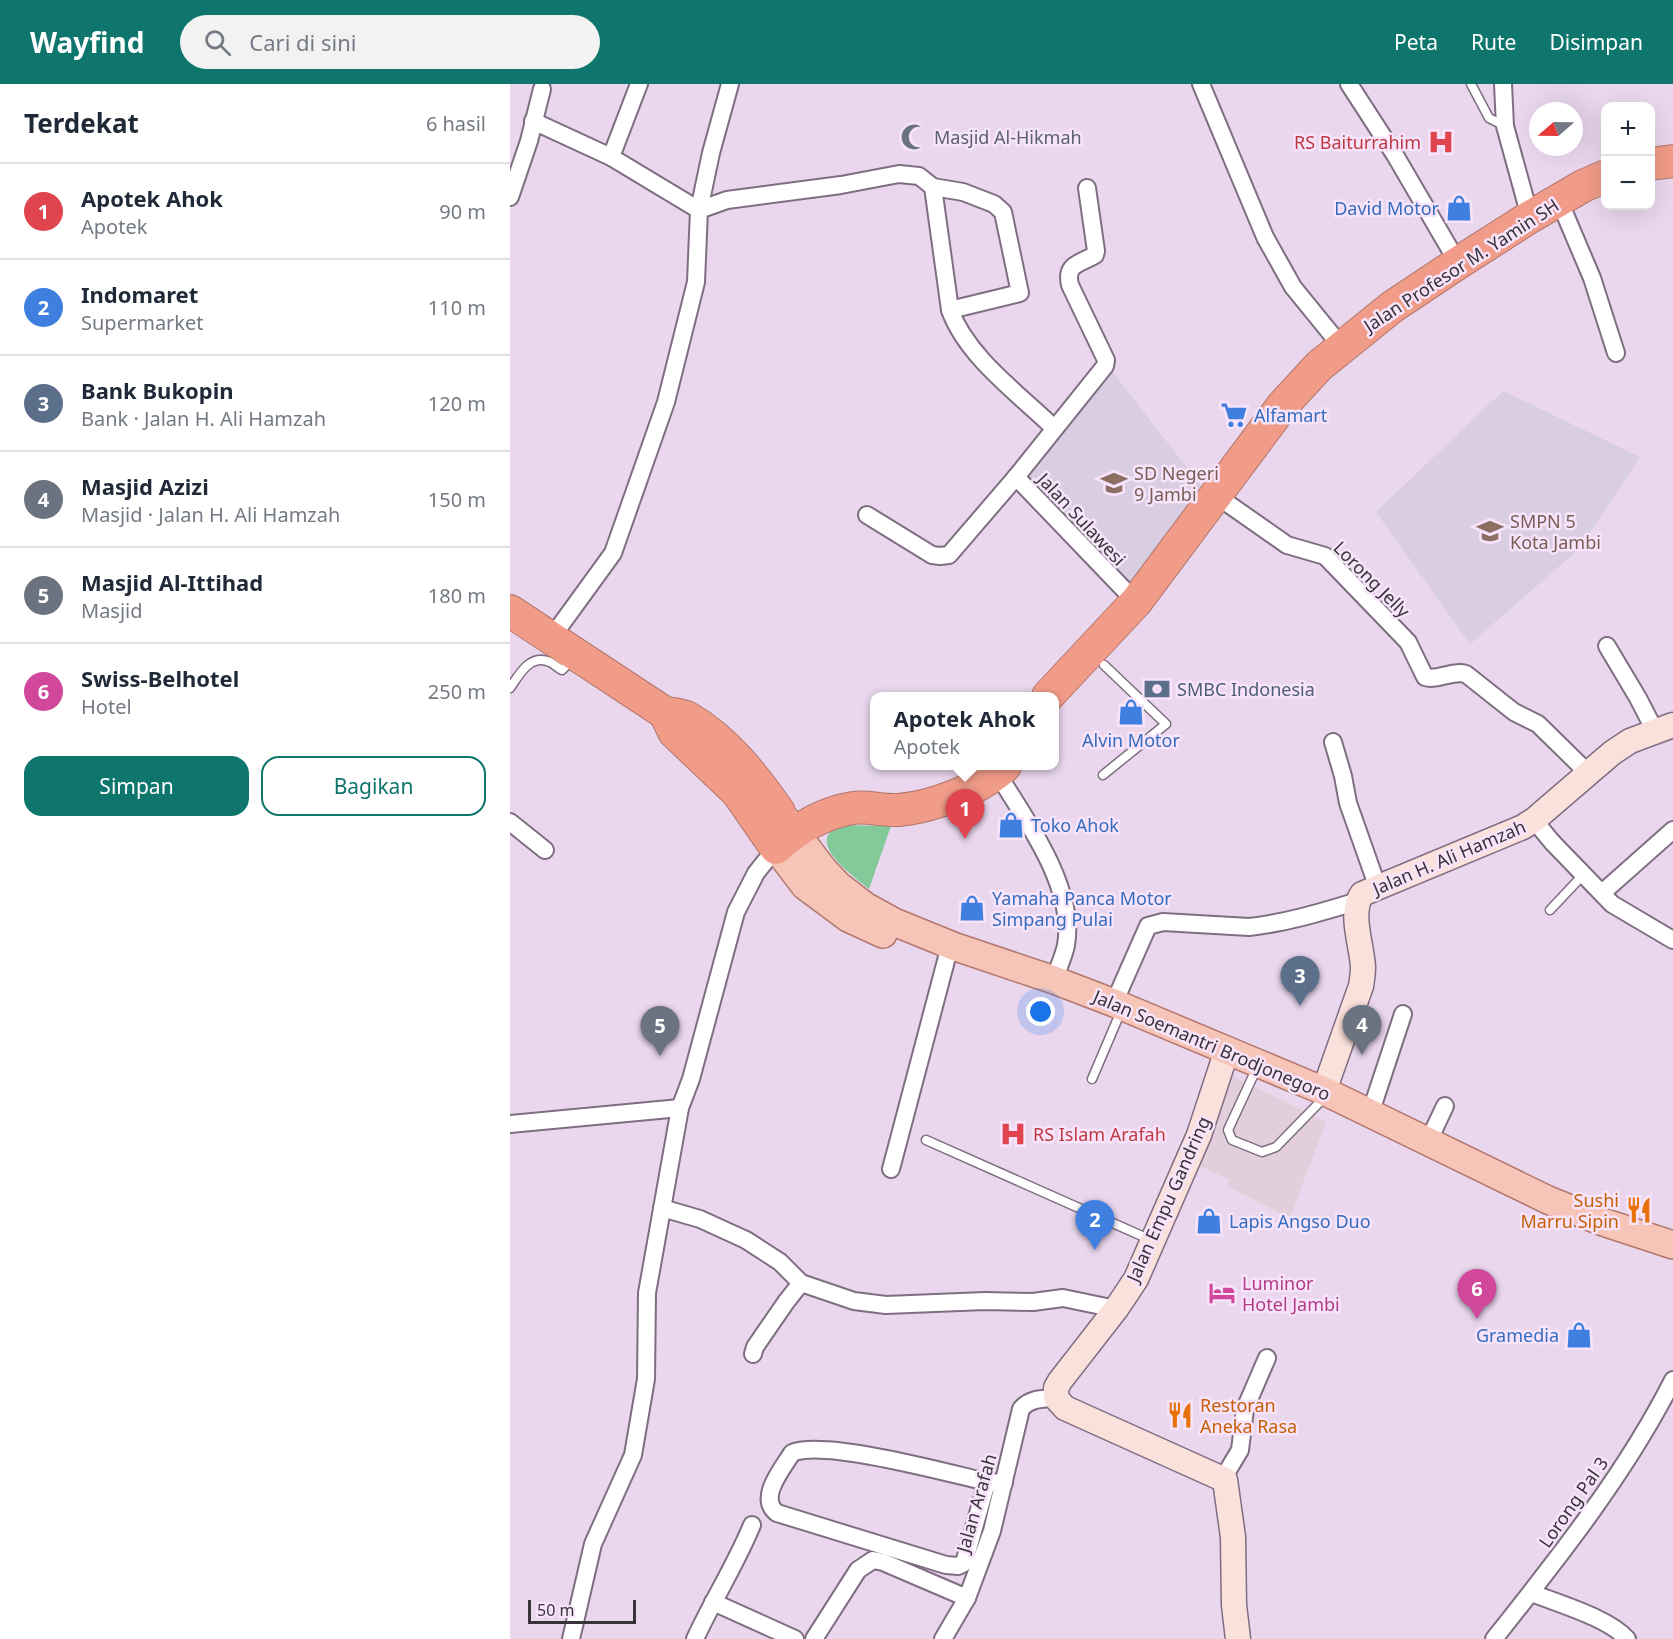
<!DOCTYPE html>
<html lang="id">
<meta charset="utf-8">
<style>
:root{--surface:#fff;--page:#f2f2f3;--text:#1f2937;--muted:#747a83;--line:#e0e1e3;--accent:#0f766e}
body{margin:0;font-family:"Noto Sans",sans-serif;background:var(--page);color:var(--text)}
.controls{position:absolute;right:18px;top:18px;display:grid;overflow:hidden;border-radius:12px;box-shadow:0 6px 24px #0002}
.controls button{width:54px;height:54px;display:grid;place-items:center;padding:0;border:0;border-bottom:2px solid var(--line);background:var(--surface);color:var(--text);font:30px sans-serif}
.compass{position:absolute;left:1019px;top:18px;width:54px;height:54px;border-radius:50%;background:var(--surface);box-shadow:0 6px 24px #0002;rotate:250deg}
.scale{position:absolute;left:18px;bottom:15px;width:108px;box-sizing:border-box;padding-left:6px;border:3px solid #39323a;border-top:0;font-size:16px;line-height:21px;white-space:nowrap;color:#39323a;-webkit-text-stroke:4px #f7e4fb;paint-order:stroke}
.you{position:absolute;left:531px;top:928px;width:21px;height:21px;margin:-15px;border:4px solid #fff;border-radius:50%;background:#1a73e8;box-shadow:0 0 0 9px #1a73e833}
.badge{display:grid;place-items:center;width:39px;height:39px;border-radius:50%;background:var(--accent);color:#fff;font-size:20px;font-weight:700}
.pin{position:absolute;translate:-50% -50px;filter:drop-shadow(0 2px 3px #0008)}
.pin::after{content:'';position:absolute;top:32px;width:21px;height:18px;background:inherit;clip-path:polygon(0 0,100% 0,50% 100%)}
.popup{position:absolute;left:360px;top:608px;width:189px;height:78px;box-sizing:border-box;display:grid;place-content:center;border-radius:12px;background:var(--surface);filter:drop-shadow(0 2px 4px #0005);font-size:20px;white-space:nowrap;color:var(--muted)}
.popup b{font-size:22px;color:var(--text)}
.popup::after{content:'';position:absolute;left:50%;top:100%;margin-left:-12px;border:12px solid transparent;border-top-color:var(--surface)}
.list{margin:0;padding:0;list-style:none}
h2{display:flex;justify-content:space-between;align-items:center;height:78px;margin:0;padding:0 24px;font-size:26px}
h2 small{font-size:20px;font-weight:400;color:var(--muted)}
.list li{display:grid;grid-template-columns:39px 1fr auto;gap:18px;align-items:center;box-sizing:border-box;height:96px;padding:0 24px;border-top:2px solid var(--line)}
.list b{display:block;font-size:22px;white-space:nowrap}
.list p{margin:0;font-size:20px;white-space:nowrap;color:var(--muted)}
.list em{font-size:20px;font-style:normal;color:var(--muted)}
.actions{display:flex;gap:12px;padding:18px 24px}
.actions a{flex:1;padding:14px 0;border:2px solid var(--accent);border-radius:18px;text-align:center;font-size:21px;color:var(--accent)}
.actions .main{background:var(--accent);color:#fff}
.icon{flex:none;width:33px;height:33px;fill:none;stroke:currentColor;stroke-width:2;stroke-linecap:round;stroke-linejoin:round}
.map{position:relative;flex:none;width:1163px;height:1555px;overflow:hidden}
header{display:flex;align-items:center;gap:36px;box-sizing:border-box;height:84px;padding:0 30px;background:var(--accent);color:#fff}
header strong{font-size:28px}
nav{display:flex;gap:33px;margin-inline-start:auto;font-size:21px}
.search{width:420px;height:54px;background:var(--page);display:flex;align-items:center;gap:15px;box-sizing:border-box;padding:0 21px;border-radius:33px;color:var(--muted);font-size:22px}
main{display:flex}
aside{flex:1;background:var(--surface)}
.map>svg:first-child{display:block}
.commercial{fill:#e3cedb}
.education{fill:#d8cde1}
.green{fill:#82ca9a}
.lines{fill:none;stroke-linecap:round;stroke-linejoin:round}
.lane-casing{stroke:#7f6e82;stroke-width:11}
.street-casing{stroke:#7f6e82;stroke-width:20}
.secondary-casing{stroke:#7f6e82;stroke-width:27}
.primary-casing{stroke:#b1776d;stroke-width:30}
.highway-casing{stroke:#b1776d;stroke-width:34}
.lane{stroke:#fff;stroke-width:8}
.street{stroke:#fff;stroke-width:16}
.secondary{stroke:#fbe1dc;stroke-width:24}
.primary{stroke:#f7c4b8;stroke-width:27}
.highway{stroke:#f19c89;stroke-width:32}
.labels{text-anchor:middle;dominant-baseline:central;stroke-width:5;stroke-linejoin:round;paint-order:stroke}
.worship-label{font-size:18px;fill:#5b616d;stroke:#f7e4fb;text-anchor:start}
.health-label{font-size:18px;fill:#be3a42;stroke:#f7e4fb;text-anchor:end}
.shop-label{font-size:18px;fill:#366cbe;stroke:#f7e4fb;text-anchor:start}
.street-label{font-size:18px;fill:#39323a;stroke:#f7e4fb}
.education-label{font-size:18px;fill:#785e54;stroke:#f7e4fb;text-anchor:start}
.service-label{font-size:18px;fill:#4e5e75;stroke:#f7e4fb;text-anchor:start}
.food-label{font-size:18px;fill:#c56008;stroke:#f7e4fb;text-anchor:end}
.hotel-label{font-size:18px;fill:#b23c85;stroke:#f7e4fb;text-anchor:start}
</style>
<header>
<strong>Wayfind</strong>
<div class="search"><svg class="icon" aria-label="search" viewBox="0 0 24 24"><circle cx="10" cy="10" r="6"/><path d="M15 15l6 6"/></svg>Cari di sini</div>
<nav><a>Peta</a><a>Rute</a><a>Disimpan</a></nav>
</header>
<main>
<aside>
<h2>Terdekat<small>6 hasil</small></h2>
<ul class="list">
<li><span class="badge" style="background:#e0444e">1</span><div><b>Apotek Ahok</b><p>Apotek</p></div><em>90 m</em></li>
<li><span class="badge" style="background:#3f7fe0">2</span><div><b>Indomaret</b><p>Supermarket</p></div><em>110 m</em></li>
<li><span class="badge" style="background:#5c6f8a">3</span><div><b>Bank Bukopin</b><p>Bank · Jalan H. Ali Hamzah</p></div><em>120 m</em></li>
<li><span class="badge" style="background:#6b7280">4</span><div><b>Masjid Azizi</b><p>Masjid · Jalan H. Ali Hamzah</p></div><em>150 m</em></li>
<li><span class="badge" style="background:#6b7280">5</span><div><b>Masjid Al-Ittihad</b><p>Masjid</p></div><em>180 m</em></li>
<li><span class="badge" style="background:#d1479c">6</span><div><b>Swiss-Belhotel</b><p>Hotel</p></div><em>250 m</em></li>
</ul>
<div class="actions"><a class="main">Simpan</a><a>Bagikan</a></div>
</aside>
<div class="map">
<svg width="1163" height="1555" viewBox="0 0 1163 1555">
<rect width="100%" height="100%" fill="#ead7ee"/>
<polygon class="commercial" points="720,991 816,1038 780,1134 717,1102 719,1095 685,1080"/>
<g class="education">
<polygon points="600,285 693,404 624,506 513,393"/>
<polygon points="993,307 1130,373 1068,466 960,560 866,428"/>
</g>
<path class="green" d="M331 741 381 742 359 805C344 792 292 757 331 741Z"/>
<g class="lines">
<g class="lane-casing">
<g id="lane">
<polyline points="961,0 979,34 995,42"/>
<path d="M0 604C9 591 20 569 40 578 44 580 48 584 52 586L63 575"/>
<polyline points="593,691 656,640 594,581"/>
<polyline points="1040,826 1073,791"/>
<polyline points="743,992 718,1046 722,1056 752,1068 766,1063 808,1020"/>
<polyline points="582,995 608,934"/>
<polyline points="416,1056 641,1156"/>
</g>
</g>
<g class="street-casing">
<g id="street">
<polyline points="691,0 755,153 783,203 831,262"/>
<polyline points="839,0 885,71 948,179"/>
<polyline points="993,0 995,42 1020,133"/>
<polyline points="23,37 101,73 189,126 217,116 331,101 389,90 409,92 423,103 453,108 484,120 493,128 510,209 440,226"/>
<polyline points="101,73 129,0"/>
<path d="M423 103 440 226C457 273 509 310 544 344"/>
<polyline points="0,113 19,57 32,5"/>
<polyline points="1054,128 1082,194 1106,269"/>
<polyline points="506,393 626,518"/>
<path d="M717 419 777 461 815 472 898 558 915 593C928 597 942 586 956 590L1004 628 1028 640 1078 689"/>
<path d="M357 431 422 471 430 472 439 471 506 393 595 282 596 276 560 201C555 180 569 180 585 171L586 167 577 104"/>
<polyline points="42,553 103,469 156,318 186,198 189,126 201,69 220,0"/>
<polyline points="1097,562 1128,614 1145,647"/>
<polyline points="823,658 833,692 838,719 868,804"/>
<path d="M487 689C516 736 566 804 556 861 554 872 548 884 544 896"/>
<polyline points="1024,736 1042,758 1102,820 1163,856"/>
<polyline points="0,738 35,766"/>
<polyline points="1092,809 1163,746"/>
<path d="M604 919 638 842 653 838 739 843C776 839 812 828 848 817"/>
<polyline points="860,1030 893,930"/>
<polyline points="0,1040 170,1024"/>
<polyline points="918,1058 935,1022"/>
<polyline points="381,1085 437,873"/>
<polyline points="152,1124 190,1135 236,1156 270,1178 291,1199 344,1217 376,1221 475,1217 523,1218 553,1214 606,1225"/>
<polyline points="243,1270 245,1263 276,1218 291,1199"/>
<polyline points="715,1396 718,1386 730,1366 735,1325 757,1274"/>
<path d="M477 1398 454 1479 448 1482 436 1481 267 1429C247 1414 273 1384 282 1369 313 1355 438 1389 477 1398L494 1399"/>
<path d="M1022 1509C1049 1520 1099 1534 1117 1555"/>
<polyline points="203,1518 285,1555"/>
<polyline points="61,1555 83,1460 123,1371 136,1295 137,1209 170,1024 181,995 226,828 246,789 266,764"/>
<path d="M185 1555C203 1516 226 1480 242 1441"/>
<polyline points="304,1555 348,1486 363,1476 373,1478 457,1514"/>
<path d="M433 1555 457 1514 482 1447 511 1325C520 1314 532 1315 546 1314"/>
<path d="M984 1555C1049 1473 1116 1389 1163 1296"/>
</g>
</g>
<g class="secondary-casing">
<g id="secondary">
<polyline points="713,978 689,1051 626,1195 606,1225 550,1297 546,1304 546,1314 555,1324 715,1396 723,1453 724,1521 728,1555"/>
<path d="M814 1007 851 902C852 896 853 889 853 883 852 861 839 829 852 810L1013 743 1024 736 1102 669 1120 657 1163 641"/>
</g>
</g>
<g class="primary-casing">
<g id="primary">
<polyline points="272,731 313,785 329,802 355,822 384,838 443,862 544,896 604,919 814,1007 1038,1116 1093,1138 1163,1161"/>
<polyline points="266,764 295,802 338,834 373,850"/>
</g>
</g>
<g class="highway-casing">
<g id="highway">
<polyline points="1140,80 1163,77"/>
<path d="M0 527 155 629C162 630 171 630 178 634 216 656 244 692 269 728"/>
<polyline points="538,612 626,518 773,321 809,282 882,223 948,179 1020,133 1073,102 1096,92"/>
<path d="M155 629 164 648 228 709 266 764C288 744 312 729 343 724 358 722 374 727 389 726 422 723 471 705 495 682"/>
</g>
</g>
<use href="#lane" class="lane"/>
<use href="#street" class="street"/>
<use href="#secondary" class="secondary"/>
<use href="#primary" class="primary"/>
<use href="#highway" class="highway"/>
</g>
<defs>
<g id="mosque-bare" transform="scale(2.07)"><path d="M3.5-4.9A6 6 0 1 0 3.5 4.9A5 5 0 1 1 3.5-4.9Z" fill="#6b7280" stroke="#f7e4fb" stroke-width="2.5" paint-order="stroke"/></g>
<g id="hospital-bare" transform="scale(2.07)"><path d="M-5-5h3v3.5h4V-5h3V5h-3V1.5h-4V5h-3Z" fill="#e0444e" stroke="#f7e4fb" stroke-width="2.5" paint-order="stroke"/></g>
<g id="shop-bare" transform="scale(2.07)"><path d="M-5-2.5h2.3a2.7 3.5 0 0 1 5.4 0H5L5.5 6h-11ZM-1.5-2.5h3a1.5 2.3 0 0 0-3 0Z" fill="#3f7fe0" stroke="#f7e4fb" stroke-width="2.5" paint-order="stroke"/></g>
<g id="supermarket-bare" transform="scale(2.07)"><path d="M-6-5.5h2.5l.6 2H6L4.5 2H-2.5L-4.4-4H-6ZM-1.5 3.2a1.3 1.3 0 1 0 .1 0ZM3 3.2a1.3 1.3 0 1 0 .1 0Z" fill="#3f7fe0" stroke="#f7e4fb" stroke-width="2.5" paint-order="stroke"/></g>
<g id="school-bare" transform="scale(2.07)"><path d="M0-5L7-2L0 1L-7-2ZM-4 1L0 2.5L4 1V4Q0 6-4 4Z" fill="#8d6e63" stroke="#f7e4fb" stroke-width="2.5" paint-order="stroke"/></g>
<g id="bank-bare" transform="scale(2.07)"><path d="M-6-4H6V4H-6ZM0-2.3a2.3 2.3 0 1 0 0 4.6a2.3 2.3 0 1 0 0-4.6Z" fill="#5c6f8a" stroke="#f7e4fb" stroke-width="2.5" paint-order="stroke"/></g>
<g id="restaurant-bare" transform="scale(2.07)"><path d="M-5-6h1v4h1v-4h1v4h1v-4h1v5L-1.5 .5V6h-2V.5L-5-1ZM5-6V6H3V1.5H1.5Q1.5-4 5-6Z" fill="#e8710a" stroke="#f7e4fb" stroke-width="2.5" paint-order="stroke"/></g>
<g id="hotel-bare" transform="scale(2.07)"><path d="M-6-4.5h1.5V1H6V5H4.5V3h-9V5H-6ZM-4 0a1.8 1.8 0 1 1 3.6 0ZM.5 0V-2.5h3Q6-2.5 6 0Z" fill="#d1479c" stroke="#f7e4fb" stroke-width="2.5" paint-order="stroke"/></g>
</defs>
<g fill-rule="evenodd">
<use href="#mosque-bare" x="404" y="53"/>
<use href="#hospital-bare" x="931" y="58"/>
<use href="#shop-bare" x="949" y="124"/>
<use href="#supermarket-bare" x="724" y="331"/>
<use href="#school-bare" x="604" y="399"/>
<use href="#school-bare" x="980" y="447"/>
<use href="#bank-bare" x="647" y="605"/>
<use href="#shop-bare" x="621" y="628"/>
<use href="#shop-bare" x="501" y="741"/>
<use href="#shop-bare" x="462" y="824"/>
<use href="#hospital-bare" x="503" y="1050"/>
<use href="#restaurant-bare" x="1129" y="1126"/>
<use href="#shop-bare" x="699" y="1137"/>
<use href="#hotel-bare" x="712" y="1209"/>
<use href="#shop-bare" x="1069" y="1251"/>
<use href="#restaurant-bare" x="670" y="1331"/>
</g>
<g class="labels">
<g class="worship-label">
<text x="424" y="53">Masjid Al-Hikmah</text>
</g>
<g class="health-label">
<text x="911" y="58">RS Baiturrahim</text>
<text x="523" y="1050" text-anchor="start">RS Islam Arafah</text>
</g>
<g class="shop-label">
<text x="929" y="124" text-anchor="end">David Motor</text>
<text x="744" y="331">Alfamart</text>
<text x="621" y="656" text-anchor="middle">Alvin Motor</text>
<text x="521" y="741">Toko Ahok</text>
<text x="482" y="814">Yamaha Panca Motor<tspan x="482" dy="21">Simpang Pulai</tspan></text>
<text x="719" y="1137">Lapis Angso Duo</text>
<text x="1049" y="1251" text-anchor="end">Gramedia</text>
</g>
<g class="street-label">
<text transform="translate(951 181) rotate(-33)">Jalan Profesor M. Yamin SH</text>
<text transform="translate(572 435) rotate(47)">Jalan Sulawesi</text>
<text transform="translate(862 495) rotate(45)">Lorong Jelly</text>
<text transform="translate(939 773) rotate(-23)">Jalan H. Ali Hamzah</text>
<text transform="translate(702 961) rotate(23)">Jalan Soemantri Brodjonegoro</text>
<text transform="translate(658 1115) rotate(-66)">Jalan Empu Gandring</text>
<text transform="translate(1063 1418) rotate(-55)">Lorong Pal 3</text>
<text transform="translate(466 1419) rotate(-74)">Jalan Arafah</text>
</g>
<g class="education-label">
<text x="624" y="389">SD Negeri<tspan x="624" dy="21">9 Jambi</tspan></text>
<text x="1000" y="437">SMPN 5<tspan x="1000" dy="21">Kota Jambi</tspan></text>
</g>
<g class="service-label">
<text x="667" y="605">SMBC Indonesia</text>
</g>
<g class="food-label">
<text x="1109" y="1116">Sushi<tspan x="1109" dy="21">Marru Sipin</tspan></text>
<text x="690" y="1321" text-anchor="start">Restoran<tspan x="690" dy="21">Aneka Rasa</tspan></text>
</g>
<g class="hotel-label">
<text x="732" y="1199">Luminor<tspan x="732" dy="21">Hotel Jambi</tspan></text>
</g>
</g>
</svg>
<div class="controls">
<button>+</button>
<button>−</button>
</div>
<svg class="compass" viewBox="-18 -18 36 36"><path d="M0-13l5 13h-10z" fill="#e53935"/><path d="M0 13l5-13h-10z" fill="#747a83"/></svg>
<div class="scale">50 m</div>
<div class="you"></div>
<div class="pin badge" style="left:455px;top:755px;background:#e0444e">1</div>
<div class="popup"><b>Apotek Ahok</b>Apotek</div>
<div class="pin badge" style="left:585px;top:1166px;background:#3f7fe0">2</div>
<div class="pin badge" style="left:790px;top:922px;background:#5c6f8a">3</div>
<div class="pin badge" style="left:852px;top:971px;background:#6b7280">4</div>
<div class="pin badge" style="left:150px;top:972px;background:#6b7280">5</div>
<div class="pin badge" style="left:967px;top:1235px;background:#d1479c">6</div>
</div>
</main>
